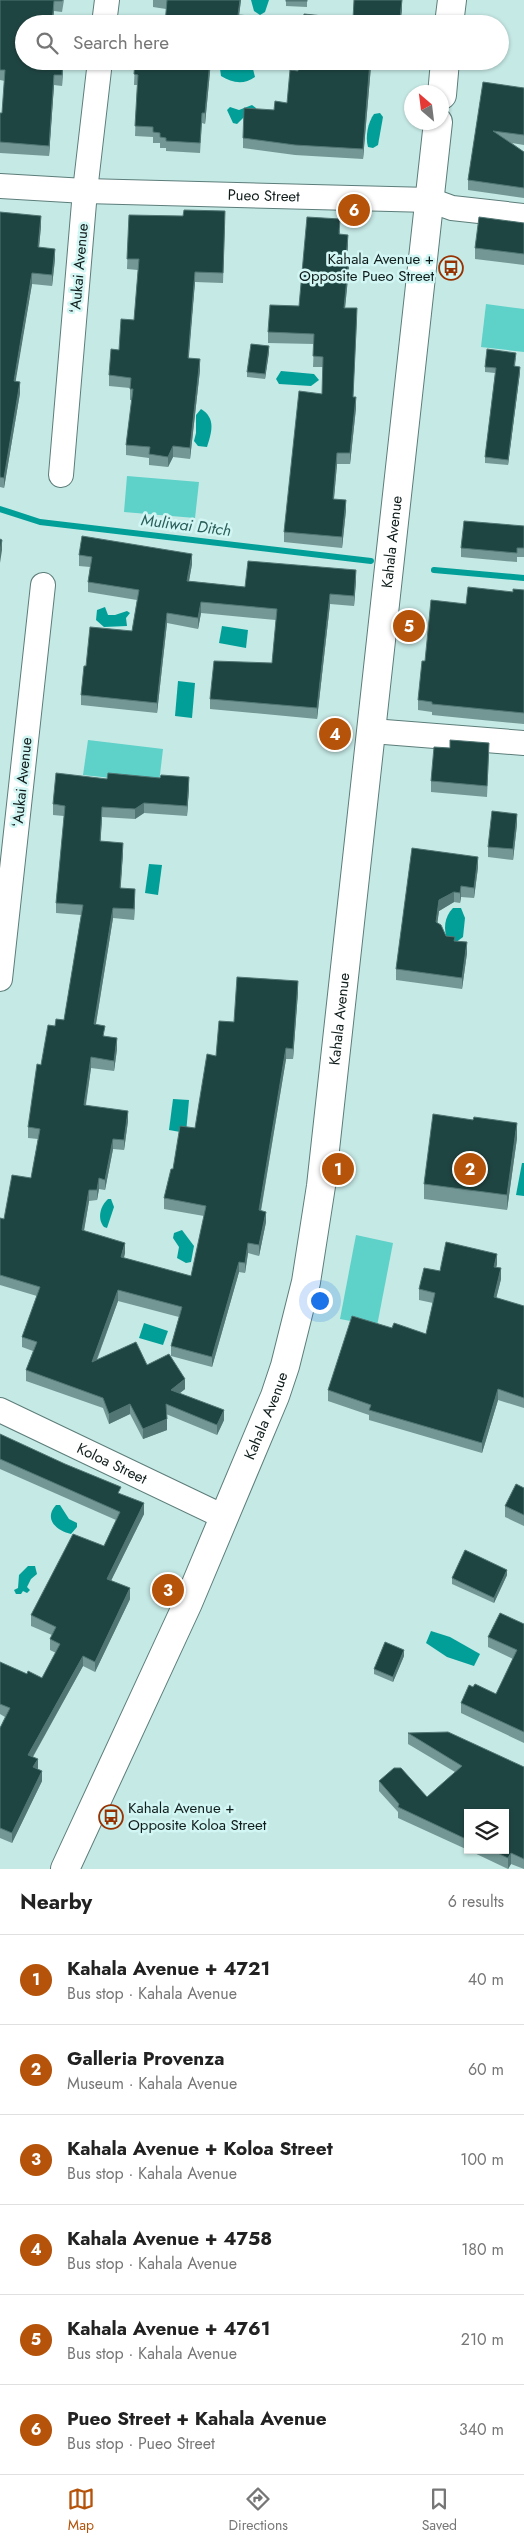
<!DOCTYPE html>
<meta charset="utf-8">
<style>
:root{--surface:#fff;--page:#f2f2f2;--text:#222;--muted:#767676;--line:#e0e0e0;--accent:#b45309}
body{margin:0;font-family:Jost,sans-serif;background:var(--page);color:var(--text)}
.controls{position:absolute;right:15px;bottom:15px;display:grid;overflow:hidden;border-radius:0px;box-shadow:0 1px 4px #0004}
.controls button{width:45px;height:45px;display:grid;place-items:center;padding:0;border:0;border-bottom:1px solid var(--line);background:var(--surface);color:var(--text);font:25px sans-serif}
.compass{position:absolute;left:404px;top:85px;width:45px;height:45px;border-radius:50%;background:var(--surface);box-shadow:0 1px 4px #0004;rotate:332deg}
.you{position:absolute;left:319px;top:1300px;width:18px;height:18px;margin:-12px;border:4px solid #fff;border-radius:50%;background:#1a73e8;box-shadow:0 0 0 8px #1a73e833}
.badge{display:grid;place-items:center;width:32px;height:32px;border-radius:50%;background:var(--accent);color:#fff;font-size:16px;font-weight:700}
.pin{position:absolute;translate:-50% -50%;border:2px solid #fff;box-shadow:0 1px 5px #0006}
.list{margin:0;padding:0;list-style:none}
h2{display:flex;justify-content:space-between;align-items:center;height:65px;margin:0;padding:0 20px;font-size:21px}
h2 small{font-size:16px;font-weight:400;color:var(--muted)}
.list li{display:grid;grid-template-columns:32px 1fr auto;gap:15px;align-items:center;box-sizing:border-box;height:90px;padding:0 20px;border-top:1px solid var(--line)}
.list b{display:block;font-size:19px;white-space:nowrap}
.list p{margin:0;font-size:16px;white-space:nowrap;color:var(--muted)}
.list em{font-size:16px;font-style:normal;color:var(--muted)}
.icon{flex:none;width:28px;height:28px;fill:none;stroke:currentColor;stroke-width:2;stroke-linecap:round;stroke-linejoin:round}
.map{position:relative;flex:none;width:524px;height:1869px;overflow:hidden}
.search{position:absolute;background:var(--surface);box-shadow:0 1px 4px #0004;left:15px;right:15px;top:15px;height:55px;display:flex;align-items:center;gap:12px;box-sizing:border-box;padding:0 18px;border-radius:28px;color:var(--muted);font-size:19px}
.sheet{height:605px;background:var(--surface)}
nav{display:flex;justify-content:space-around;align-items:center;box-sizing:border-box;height:70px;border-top:1px solid var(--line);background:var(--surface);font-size:14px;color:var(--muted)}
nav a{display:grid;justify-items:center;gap:2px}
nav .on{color:var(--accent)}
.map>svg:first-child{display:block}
.green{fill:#5ed1c9}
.water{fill:#029f98}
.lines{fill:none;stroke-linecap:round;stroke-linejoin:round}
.stream{stroke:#029f98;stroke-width:6}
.street-casing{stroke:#5c7d7a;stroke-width:26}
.secondary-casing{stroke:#5c7d7a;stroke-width:30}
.street{stroke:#fff;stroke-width:24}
.secondary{stroke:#fff;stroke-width:28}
.wall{fill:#729794}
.shaded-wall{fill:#517673}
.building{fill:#1f4542;stroke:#517673}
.labels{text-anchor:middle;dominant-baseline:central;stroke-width:5;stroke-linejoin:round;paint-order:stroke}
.street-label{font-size:15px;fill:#0f1c1b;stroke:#d2f6f3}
.poi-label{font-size:15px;fill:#0f1c1b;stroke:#d2f6f3;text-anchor:end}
.water-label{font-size:16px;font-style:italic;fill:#2a5e5a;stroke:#d2f6f3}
</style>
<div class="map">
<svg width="524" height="1869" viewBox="0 0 524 1869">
<rect width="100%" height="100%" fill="#c5e9e5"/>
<g class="green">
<polygon points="486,304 524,309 524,352 481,347"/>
<polygon points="127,476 199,482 195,518 124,512"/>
<polygon points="88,740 163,749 159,783 83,775"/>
<polygon points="356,1235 393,1243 377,1326 340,1319"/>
</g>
<g class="water">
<polygon points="251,0 269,0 265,12 260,15 254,11"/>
<path d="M225 66 235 70 246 68 253 69 255 77C244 85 232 83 221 76L220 69Z"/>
<polygon points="252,105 256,108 256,112 244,117 237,124 233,123 227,110 230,107 239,110"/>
<path d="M380 113 383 117 378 145 373 148 368 147C365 137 368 122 374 114Z"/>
<polygon points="281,371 314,374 319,380 311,386 279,384 276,379"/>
<path d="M201 409C216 418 212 432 207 447L198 446 194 441 196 433V415Z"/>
<polygon points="105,607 108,615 115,615 127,611 130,613 126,618 127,626 104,627 96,620 97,610"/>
<polygon points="222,626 248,630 246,648 219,643"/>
<polygon points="178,681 195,683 192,718 175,716"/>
<polygon points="149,864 162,865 158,895 145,893"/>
<path d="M453 908H461L465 918 463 937 455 943 448 941C443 930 444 917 453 908Z"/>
<polygon points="173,1099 189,1100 186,1133 169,1130"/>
<polygon points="522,1163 524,1163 524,1196 516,1195"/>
<path d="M108 1199H111L114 1207 107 1228 104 1227C97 1219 100 1206 108 1199Z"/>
<polygon points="182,1230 194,1246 191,1262 186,1263 177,1258 179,1247 173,1238 174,1233"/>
<polygon points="144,1323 168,1331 163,1345 139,1338"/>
<path d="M56 1505H60L69 1519 77 1523V1527L71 1534C57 1531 43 1519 56 1505Z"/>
<polygon points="28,1566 35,1566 37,1574 31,1579 27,1587 30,1590 27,1593 23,1591 21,1594 16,1594 14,1590 18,1588 19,1575"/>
<polygon points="431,1631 450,1637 480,1654 474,1666 447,1657 426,1643"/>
</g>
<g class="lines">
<g class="stream">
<polyline points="0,509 40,522 371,561"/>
<polyline points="434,570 524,578"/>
</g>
<g class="street-casing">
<g id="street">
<polyline points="104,24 107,0"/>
<path id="s1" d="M0 186 85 191 430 200 452 208 524 216"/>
<polyline points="61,475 85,191 100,61"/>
<polyline points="372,731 524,743"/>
<polyline points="0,979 43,585"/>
<path id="s2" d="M0 1410 224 1517"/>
</g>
</g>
<g class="secondary-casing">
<g id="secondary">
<polyline points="449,24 452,0"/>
<polyline points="442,95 445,61"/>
<path id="s3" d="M65 1869 188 1603 275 1396 285 1366 306 1282 321 1186 438 122"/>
</g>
</g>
<use href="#street" class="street"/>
<use href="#secondary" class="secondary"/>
</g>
<g class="wall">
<polygon points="0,0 64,0 62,12 54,11 24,24 63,68 62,86 54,85 49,156 0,153 0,113 2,113 5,81 0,80"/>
<polygon points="153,0 241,0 239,15 264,24 153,7"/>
<polygon points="286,0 307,0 307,7 286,6"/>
<polygon points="402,10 400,24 303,24 353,19"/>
<polygon points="135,61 211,61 205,124 202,123 200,153 166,151 166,148 160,148 160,143 153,143 153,137 135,136 137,85 134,85"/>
<polygon points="241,61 261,61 261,63"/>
<polygon points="299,61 390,61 389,67 371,66 363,159 295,155 243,148 243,138 287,103 298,71"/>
<polygon points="483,82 524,88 524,145 512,143 524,152 524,198 468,190 468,180"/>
<polygon points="0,212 41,226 39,247 55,259 52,286 32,284 15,381 20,393 4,488 0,487"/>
<polygon points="129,215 225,222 223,283 195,282 188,358 200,370 190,459 173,457 168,467 149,465 149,458 126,455 126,445 132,400 130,400 130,388 109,386 109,375 119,350 134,320 138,270 127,269"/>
<polygon points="524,223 524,265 475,259 475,248"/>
<polygon points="340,230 340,234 348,245 347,258 349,268 345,308 357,319 353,397 356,408 350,464 337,464 334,499 346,510 342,548 284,542 284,532 322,394 323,367 313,367 314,344 268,343 268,332 299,306"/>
<polygon points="269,352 265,379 247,377 247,372"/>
<polygon points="516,358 515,366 520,372 508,465 485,463 485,457 495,373 485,372 485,367"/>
<polygon points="524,526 524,557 517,557 517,562 461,557 461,548"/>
<polygon points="79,555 192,564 189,581 245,587 356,581 354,606 330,604 317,719 210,709 210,699 272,663 276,620 201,613 198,629 167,623 157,713 81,705 81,695 86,666 132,631 137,600 88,592 88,582 90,567 79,566"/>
<polygon points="524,590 524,724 432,715 432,712 418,710 418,700 425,661 466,604"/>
<polygon points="450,748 489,754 487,797 431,792 431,781"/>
<polygon points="189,788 187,816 144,813 135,819 102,817 100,841 123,853 120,888 135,900 134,920 113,918 96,1024 105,1037 117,1049 114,1071 91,1068 86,1105 128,1121 124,1150 113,1149 105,1190 99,1189 97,1200 89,1201 84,1231 125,1253 124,1258 191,1276 204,1216 164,1209 164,1198 173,1169 195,1128 216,1056 234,1022 298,992 293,1059 286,1059 261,1211 266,1222 259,1256 248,1253 245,1273 239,1272 212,1367 171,1356 171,1346 179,1317 118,1301 97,1360 147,1365 185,1389 180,1393 224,1420 217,1435 166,1414 167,1430 143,1439 130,1414 109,1424 103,1408 26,1381 26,1370 33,1351 22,1347 22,1337 37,1296 0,1285 0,1219 4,1219 31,1178 38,1139 28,1138 28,1127 41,1065 55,1026 64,1020 81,915 56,913 56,903 64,816 53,815 53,804"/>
<polygon points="517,824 513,860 488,857 488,847"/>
<polygon points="412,848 478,867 474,898 461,897 460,903 454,902 439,911 437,923 446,936 455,941 467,953 462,989 396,980 396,969"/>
<polygon points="517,1138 507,1210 424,1199 424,1184"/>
<polygon points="497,1264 496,1267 501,1279 496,1298 524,1306 524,1408 498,1400 482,1453 369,1420 369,1415 328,1401 328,1390 392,1328 426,1334 433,1303 419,1300 419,1289 440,1271"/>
<polygon points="0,1434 121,1495 144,1514 111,1580 130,1599 95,1672 83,1666 33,1757 42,1781 12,1843 0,1838 0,1728 5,1717 0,1714 0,1662 27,1674 42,1678 56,1653 50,1650 50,1639 52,1635 31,1626 31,1615 104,1546 116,1520 0,1469"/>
<polygon points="524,1488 524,1526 505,1517 505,1506"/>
<polygon points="507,1575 494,1603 452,1584 452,1578"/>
<polygon points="524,1624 524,1743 461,1713 461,1703 473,1687 496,1694 513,1659 488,1647 488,1637"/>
<polygon points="404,1656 393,1682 374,1674 374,1669"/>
<polygon points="408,1733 524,1767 524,1869 511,1864 508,1869 468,1850 505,1850 468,1813 468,1850 398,1818 398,1812 379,1791 379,1781 427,1797 455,1772 408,1744"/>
</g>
<g class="shaded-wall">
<polygon points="240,0 241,0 238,24 238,15"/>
<polygon points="402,0 402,10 400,24 400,18"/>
<polygon points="54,1 54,11 53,24 52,24"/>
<polygon points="63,61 63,68 62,86 62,75"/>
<polygon points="210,61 211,61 205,124 205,113"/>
<polygon points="370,61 371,66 363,159 363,149"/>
<polygon points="54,75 54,85 49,156 49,146"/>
<polygon points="41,216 41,226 38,258 38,247"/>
<polygon points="348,235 348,245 346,268 346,258"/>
<polygon points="55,249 55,259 52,286 52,275"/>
<polygon points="349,258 349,268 344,318 344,308"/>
<polygon points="195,272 195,282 188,368 188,358"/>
<polygon points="32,273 32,284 14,391 14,381"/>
<polygon points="269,346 269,352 265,379 265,374"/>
<polygon points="200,359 200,370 190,459 190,448"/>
<polygon points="520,367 520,372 508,465 508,460"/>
<polygon points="20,382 20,393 4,488 4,478"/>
<polygon points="356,397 356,408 350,464 350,453"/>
<polygon points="173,446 173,457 168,467 168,457"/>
<polygon points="337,453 337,464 333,509 333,499"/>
<polygon points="346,500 346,510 342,548 342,537"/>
<polygon points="2,540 2,550 0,563 0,552"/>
<polygon points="192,554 192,564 187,592 187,581"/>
<polygon points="356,570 356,581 354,606 354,596"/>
<polygon points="330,594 330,604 317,719 317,708"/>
<polygon points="201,602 201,613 198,629 198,618"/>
<polygon points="167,613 167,623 157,713 157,703"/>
<polygon points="189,777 189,788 187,816 187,806"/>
<polygon points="144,803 144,813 135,819 135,809"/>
<polygon points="102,807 102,817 100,852 100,841"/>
<polygon points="517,814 517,824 513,860 513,849"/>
<polygon points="123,843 123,853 120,898 120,888"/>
<polygon points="478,857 478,867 474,898 474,888"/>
<polygon points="461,886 461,897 460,903 460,893"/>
<polygon points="135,889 135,900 134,920 134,909"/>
<polygon points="454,892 454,902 439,911 436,933 436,922 439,900"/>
<polygon points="113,908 113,918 94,1035 94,1024"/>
<polygon points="467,942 467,953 462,989 462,978"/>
<polygon points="298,981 298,992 293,1059 293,1049"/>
<polygon points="117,1038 117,1049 114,1071 114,1061"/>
<polygon points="286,1048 286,1059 259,1221 259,1210"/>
<polygon points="91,1057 91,1068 84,1115 84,1105"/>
<polygon points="128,1111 128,1121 124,1150 124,1140"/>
<polygon points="517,1123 517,1138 507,1210 507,1195"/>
<polygon points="113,1139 113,1149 105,1190 105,1180"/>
<polygon points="99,1178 99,1189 97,1200 97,1190"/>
<polygon points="89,1190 89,1201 82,1241 82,1230"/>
<polygon points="266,1212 266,1222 259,1256 259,1245"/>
<polygon points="125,1243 125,1253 121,1268 121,1257"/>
<polygon points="248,1243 248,1253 245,1273 245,1263"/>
<polygon points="497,1254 497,1264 494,1277 494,1267"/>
<polygon points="239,1262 239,1272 212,1367 212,1357"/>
<polygon points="501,1268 501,1279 494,1307 494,1297"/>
<polygon points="118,1290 118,1301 92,1372 92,1362"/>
<polygon points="185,1379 185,1389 171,1400 171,1390"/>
<polygon points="498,1389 498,1400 482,1453 482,1443"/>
<polygon points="130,1404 130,1414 109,1424 109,1414"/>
<polygon points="224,1410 224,1420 217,1435 217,1425"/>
<polygon points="167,1419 167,1430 143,1439 143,1429"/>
<polygon points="144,1503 144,1514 107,1589 107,1579"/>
<polygon points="507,1570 507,1575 494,1603 494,1598"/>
<polygon points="130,1588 130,1599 95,1672 95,1662"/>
<polygon points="404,1650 404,1656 393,1682 393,1677"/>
<polygon points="83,1656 83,1666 28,1765 28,1755"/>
<polygon points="38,1759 38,1769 33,1767"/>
<polygon points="42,1771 42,1781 12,1843 12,1833"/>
<polygon points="511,1853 511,1864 508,1869 508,1858"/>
</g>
<g class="building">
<polygon points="0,0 63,0 62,1 54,1 52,24 24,24 24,61 63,61 62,75 54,75 49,146 0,142 0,113 2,113 5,70 0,70"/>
<polygon points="167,0 240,0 238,15 264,17 263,24 165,24"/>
<rect x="286" y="0" width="21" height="1"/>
<polygon points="354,0 402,0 400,18 393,18 392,24 303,24 304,14 353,19"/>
<polygon points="135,61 210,61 205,113 202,113 200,143 166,141 166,138 160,137 160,133 153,132 153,127 135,126 138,75 134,74"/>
<polygon points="299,61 370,61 363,149 295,145 243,138 244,108 274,110 275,101 287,103 290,70 298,71"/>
<polygon points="483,82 524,88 524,135 493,131 524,152 524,188 468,180"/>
<polygon points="184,210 225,211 223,273 195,272 188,358 200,359 190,448 173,446 168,457 149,454 150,447 126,445 133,389 130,389 131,378 109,375 111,349 119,350 121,319 134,320 139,259 127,259 129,215 183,216"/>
<polygon points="0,212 41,216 38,247 55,249 52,275 32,273 14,381 20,382 4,478 0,477"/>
<polygon points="307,217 340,219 339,234 348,235 346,258 349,258 344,308 357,308 353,397 356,397 350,453 337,453 333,499 346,500 342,537 284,532 299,391 322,394 323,357 313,356 314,334 268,332 270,305 299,306"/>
<polygon points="479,217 524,223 524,254 475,248"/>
<polygon points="251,344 269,346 265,374 247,372"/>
<polygon points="487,349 516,353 514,366 520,367 508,460 485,457 496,368 485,367"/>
<polygon points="464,521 524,526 524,548 517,548 517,553 461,548"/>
<polygon points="82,536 192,554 187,581 245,587 248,561 356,570 354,596 330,594 317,708 210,699 214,661 272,663 277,609 201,602 198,618 167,613 157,703 81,695 84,666 86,666 90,627 132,631 139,590 88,582 92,557 79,555"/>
<polygon points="0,539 2,540 0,552"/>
<polygon points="468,587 513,592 513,589 524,590 524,713 432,704 432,702 418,700 422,661 425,661 431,600 466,604"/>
<polygon points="450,740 489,743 487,786 431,781 434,747 450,748"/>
<polygon points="56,773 107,779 108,773 160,778 161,775 189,777 187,806 144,803 135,809 102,807 100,841 123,843 120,888 135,889 134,909 113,908 94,1024 105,1026 103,1036 117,1038 114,1061 91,1057 84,1105 128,1111 124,1140 113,1139 105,1180 99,1178 97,1190 89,1190 82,1230 125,1243 121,1257 191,1276 206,1206 164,1198 171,1169 173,1169 180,1126 195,1128 207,1054 216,1056 219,1021 234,1022 237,977 298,981 293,1049 286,1048 259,1210 266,1212 259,1245 248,1243 245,1263 239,1262 212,1357 171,1346 182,1307 118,1290 92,1362 136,1342 147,1365 169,1354 185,1379 171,1390 224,1410 217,1425 166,1404 167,1419 143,1429 130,1404 109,1414 103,1398 26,1370 37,1342 22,1337 40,1287 0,1275 0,1218 4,1219 12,1175 31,1178 40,1129 28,1127 37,1064 41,1065 48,1025 55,1026 56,1019 64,1020 83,905 56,903 65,806 53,804"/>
<polygon points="492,811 517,814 513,849 488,847"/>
<polygon points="412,848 478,857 474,888 461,886 460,893 454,892 439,900 436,922 441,925 446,936 455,937 454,941 467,942 462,978 396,969"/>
<polygon points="433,1114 473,1120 474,1117 517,1123 507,1195 424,1184"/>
<polygon points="446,1242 497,1254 494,1267 501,1268 494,1297 524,1306 524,1398 498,1389 482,1443 369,1410 371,1405 328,1390 352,1316 392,1328 394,1323 426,1334 435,1293 419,1289 424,1268 440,1271"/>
<polygon points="0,1434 65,1464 121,1487 118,1493 144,1503 107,1579 130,1588 95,1662 83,1656 28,1755 38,1759 33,1767 42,1771 12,1833 0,1828 0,1728 10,1708 0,1704 0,1662 27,1674 28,1671 42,1678 60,1644 50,1639 56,1627 31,1615 73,1534 104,1546 120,1512 0,1459"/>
<polygon points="516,1484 524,1488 524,1515 505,1506"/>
<polygon points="465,1550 507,1570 494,1598 452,1578"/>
<polygon points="500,1613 524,1624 524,1732 461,1703 469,1685 473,1687 475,1684 496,1694 517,1650 488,1637"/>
<polygon points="385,1642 404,1650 393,1677 374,1669"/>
<polygon points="448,1732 524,1767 524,1859 511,1853 508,1858 491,1850 505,1850 505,1813 468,1813 468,1840 398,1807 399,1804 379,1781 394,1768 401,1768 427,1797 462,1766 408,1733"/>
</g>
<defs>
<g id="bus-ring" transform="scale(1.25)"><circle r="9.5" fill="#d2f6f3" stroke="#973203" stroke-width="1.5"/><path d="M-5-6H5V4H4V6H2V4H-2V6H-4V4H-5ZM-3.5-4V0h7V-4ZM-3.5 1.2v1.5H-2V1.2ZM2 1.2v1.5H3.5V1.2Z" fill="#973203"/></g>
</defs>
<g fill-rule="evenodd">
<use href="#bus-ring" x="451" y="268"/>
<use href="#bus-ring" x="111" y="1817"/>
</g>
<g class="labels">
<g class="street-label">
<text stroke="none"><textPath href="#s1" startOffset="264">Pueo Street</textPath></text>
<text transform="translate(79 268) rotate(-85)">ʻAukai Avenue</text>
<text stroke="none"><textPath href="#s3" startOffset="1381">Kahala Avenue</textPath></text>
<text transform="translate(22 782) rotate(-84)">ʻAukai Avenue</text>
<text stroke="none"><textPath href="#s3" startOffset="901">Kahala Avenue</textPath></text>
<text stroke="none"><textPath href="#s3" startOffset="496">Kahala Avenue</textPath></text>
<text stroke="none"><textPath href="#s2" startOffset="124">Koloa Street</textPath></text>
</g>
<g class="poi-label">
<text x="434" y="259">Kahala Avenue +<tspan x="434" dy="17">Opposite Pueo Street</tspan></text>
<text x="128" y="1808" text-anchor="start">Kahala Avenue +<tspan x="128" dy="17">Opposite Koloa Street</tspan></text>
</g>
<g class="water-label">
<text transform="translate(186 525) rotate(7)">Muliwai Ditch</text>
</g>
</g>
</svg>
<div class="controls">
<button><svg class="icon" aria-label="layers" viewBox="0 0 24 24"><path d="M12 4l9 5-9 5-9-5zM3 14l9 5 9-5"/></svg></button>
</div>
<svg class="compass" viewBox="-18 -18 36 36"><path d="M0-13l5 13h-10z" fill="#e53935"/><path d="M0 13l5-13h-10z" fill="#767676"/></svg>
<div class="you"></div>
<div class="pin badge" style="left:338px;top:1169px">1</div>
<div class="pin badge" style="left:470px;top:1169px">2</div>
<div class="pin badge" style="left:168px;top:1590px">3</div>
<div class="pin badge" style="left:335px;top:734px">4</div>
<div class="pin badge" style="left:409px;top:626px">5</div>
<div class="pin badge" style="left:354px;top:210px">6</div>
<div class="search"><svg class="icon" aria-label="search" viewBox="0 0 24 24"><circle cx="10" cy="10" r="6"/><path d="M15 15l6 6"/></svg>Search here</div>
</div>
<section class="sheet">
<h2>Nearby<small>6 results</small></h2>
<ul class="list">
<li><span class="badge">1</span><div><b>Kahala Avenue + 4721</b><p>Bus stop · Kahala Avenue</p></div><em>40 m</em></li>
<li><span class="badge">2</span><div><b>Galleria Provenza</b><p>Museum · Kahala Avenue</p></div><em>60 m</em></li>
<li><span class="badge">3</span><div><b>Kahala Avenue + Koloa Street</b><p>Bus stop · Kahala Avenue</p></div><em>100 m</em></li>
<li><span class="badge">4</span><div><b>Kahala Avenue + 4758</b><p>Bus stop · Kahala Avenue</p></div><em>180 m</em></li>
<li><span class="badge">5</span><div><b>Kahala Avenue + 4761</b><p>Bus stop · Kahala Avenue</p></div><em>210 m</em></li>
<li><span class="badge">6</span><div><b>Pueo Street + Kahala Avenue</b><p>Bus stop · Pueo Street</p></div><em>340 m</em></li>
</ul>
</section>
<nav>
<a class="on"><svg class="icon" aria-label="map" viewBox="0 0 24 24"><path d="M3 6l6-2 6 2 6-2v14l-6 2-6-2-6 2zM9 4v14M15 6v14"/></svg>Map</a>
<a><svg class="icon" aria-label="directions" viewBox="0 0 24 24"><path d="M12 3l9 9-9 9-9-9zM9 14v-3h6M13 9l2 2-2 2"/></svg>Directions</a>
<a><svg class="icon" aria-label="saved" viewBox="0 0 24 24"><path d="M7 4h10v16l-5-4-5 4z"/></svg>Saved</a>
</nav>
